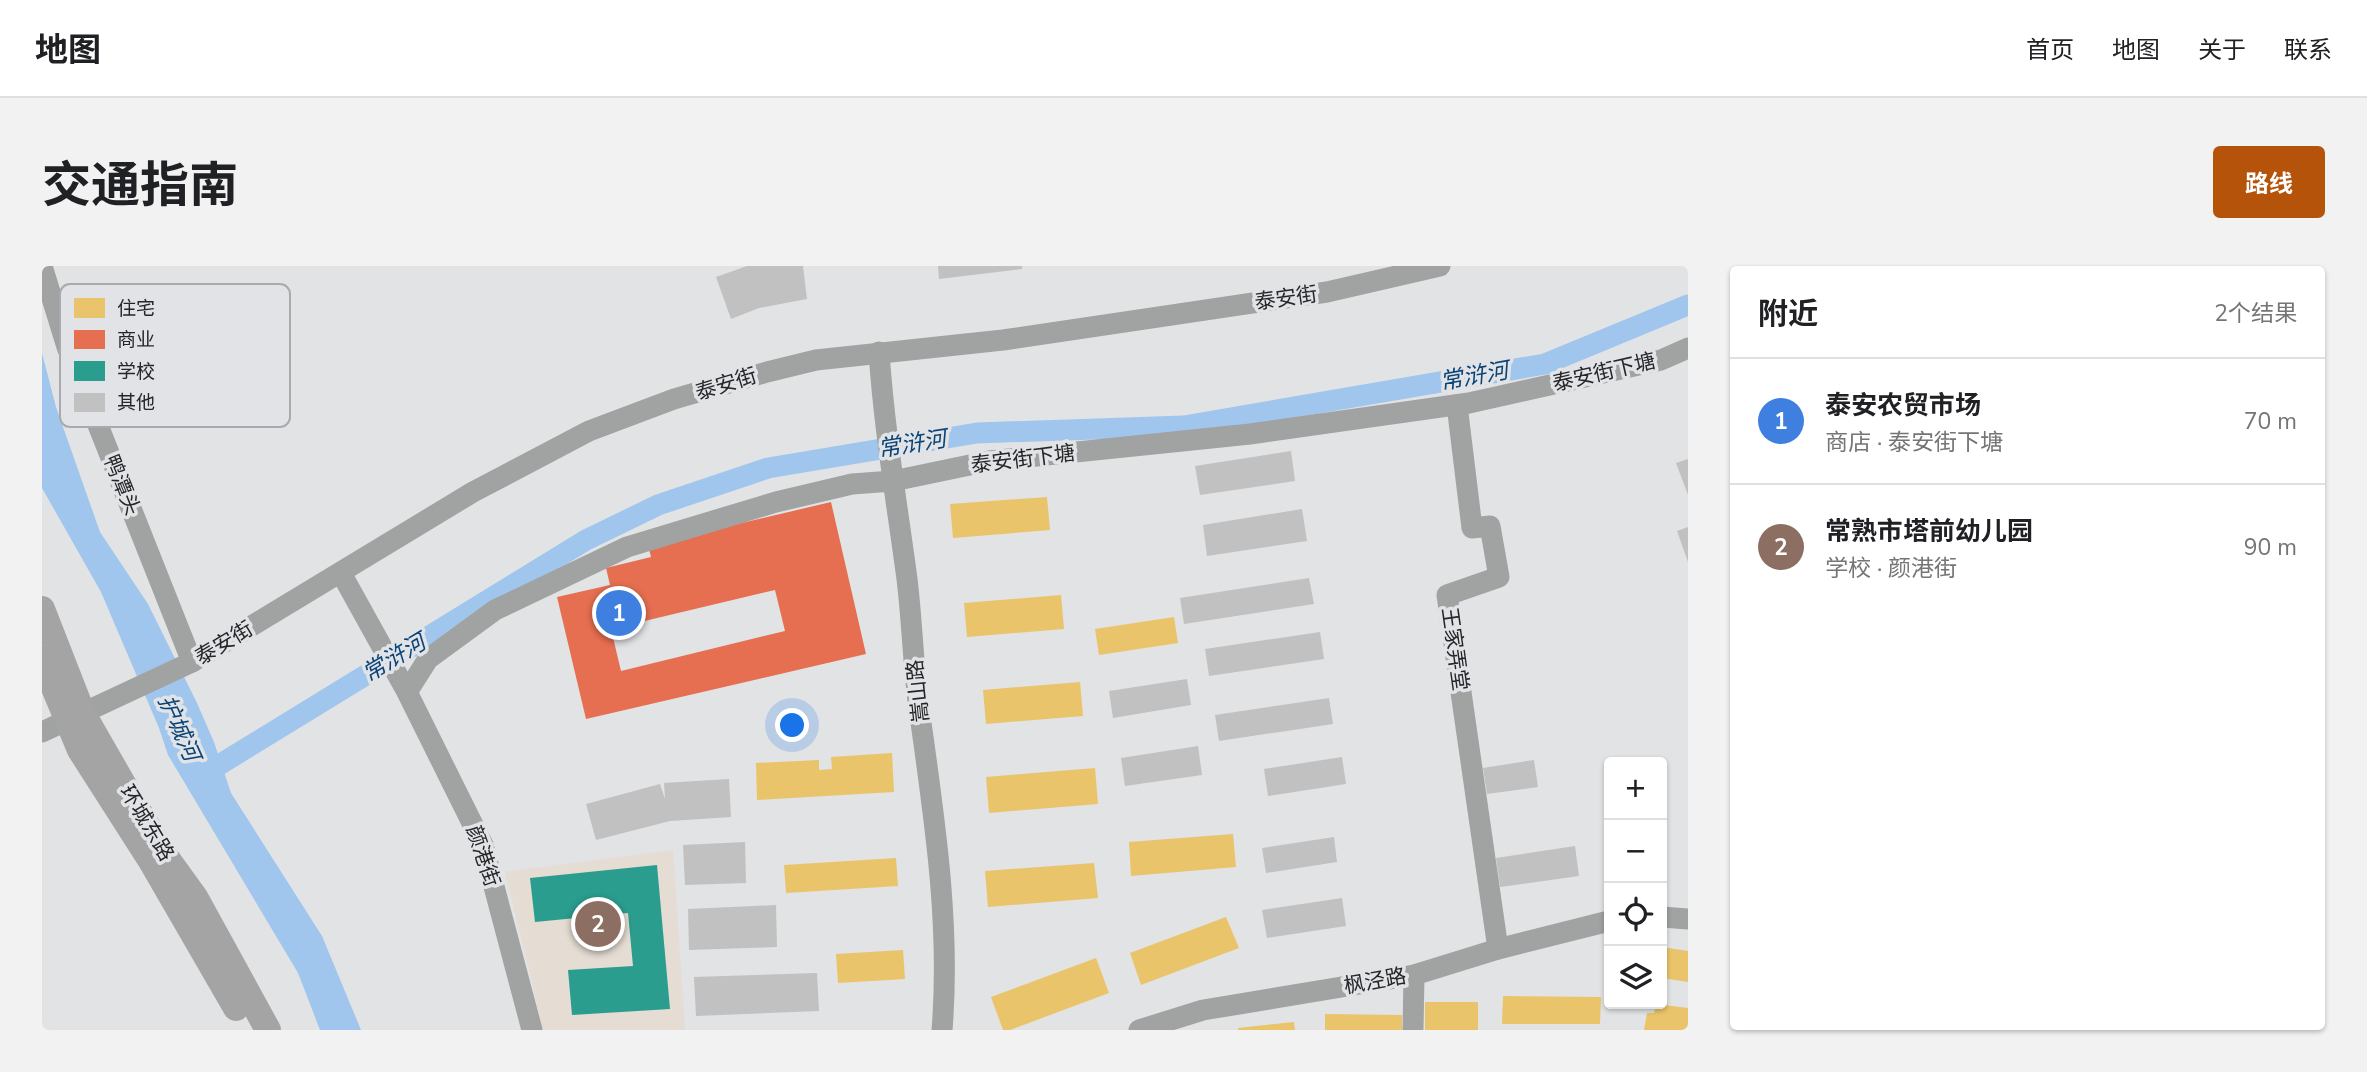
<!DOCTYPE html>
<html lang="zh">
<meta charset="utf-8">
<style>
:root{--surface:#fff;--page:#f2f2f2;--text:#202124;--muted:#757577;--line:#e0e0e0;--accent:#b45309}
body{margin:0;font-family:"Nunito Sans","Noto Sans SC",sans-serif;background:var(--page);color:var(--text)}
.controls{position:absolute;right:21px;bottom:21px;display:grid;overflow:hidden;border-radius:7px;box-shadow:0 2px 5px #0004}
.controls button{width:63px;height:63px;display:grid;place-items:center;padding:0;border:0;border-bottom:2px solid var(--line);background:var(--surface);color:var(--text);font:35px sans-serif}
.you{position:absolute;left:751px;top:460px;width:24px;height:24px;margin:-18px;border:5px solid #fff;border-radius:50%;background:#1a73e8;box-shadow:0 0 0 10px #1a73e833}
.badge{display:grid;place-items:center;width:46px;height:46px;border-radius:50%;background:var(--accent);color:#fff;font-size:23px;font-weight:700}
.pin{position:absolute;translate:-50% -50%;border:4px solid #fff;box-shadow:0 2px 7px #0006}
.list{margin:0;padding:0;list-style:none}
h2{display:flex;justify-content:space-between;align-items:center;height:91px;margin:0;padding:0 28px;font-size:30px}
h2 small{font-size:23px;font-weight:400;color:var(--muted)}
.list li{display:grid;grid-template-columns:46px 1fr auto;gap:21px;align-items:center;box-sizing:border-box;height:126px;padding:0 28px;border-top:2px solid var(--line)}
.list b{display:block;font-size:26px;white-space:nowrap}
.list p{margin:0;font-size:23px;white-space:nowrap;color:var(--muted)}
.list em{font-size:23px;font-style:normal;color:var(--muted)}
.icon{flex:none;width:38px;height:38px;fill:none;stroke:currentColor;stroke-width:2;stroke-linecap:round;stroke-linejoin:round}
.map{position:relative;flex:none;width:1646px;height:764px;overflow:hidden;border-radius:7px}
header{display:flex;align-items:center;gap:42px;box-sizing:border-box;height:98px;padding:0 35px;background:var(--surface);border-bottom:2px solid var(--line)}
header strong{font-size:33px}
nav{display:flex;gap:38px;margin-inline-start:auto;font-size:24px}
.intro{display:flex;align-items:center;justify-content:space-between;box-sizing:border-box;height:168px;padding:0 42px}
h1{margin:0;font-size:49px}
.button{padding:18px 32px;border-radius:7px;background:var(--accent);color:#fff;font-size:24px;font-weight:700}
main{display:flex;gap:42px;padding:0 42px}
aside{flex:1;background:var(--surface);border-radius:7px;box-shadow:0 2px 5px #0004}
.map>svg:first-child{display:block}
.education{fill:#e5dcd3}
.water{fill:#a0c6ee}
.homes{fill:#e9c46a}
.shops{fill:#e76f51;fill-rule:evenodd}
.schools{fill:#2a9d8f}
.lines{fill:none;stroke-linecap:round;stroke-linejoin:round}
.canal{stroke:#a0c6ee;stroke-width:21}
.building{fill:#c1c1c2}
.minor{stroke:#a1a2a2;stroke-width:21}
.major{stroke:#a4a4a5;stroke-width:26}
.labels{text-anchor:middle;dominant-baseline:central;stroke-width:7;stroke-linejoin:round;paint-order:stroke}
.street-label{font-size:21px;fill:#252627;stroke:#e1e3e6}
.water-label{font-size:23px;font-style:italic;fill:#0a4477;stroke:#e1e3e6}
.key{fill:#e1e3e6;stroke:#a9aaad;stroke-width:2}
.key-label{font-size:19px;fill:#252627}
</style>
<header>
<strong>地图</strong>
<nav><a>首页</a><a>地图</a><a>关于</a><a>联系</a></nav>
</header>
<div class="intro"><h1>交通指南</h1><a class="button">路线</a></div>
<main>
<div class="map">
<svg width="1646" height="764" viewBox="0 0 1646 764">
<rect width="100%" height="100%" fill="#e2e3e5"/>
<polygon class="education" points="631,584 643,764 500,764 489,711 463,606"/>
<polygon class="water" points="0,87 14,141 58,266 106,338 155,437 172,476 189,527 280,670 319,764 278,764 256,707 126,489 117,462 59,326 0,222"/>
<g class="homes">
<polygon points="1005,231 1008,264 911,272 908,238"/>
<polygon points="1019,329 1022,363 925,371 922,337"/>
<polygon points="1132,351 1136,377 1057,389 1053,363"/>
<polygon points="1038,416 1041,450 944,458 941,424"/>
<polygon points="850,487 852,526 715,534 714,497 777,494 777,504 790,503 789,491"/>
<polygon points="1053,502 1056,538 947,547 944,511"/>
<polygon points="1191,568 1194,601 1089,610 1087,576"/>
<polygon points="854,592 856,620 744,627 742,599"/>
<polygon points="1052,597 1056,632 946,641 943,605"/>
<polygon points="1184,651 1197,682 1099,719 1088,687"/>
<polygon points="1620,681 1646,685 1646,716 1620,712"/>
<polygon points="861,684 863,713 796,717 794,688"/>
<polygon points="1054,692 1067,727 968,764 961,764 949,731"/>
<polygon points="1461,730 1559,731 1558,758 1460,758"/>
<rect x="1383" y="736" width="53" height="28"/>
<polygon points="1614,738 1646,742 1646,764 1602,764 1605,747 1612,747"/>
<polygon points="1283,748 1360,749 1360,764 1283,764"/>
<polygon points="1252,756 1253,764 1196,764 1196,762"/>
</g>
<path class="shops" d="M789 236 824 388 544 453 515 331 568 319 564 302 609 291 606 279ZM733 324 743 365 579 405 569 363Z"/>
<polygon class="schools" points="615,599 628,743 530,749 526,704 591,700 586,647 493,656 488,612"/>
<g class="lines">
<polyline class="canal" points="159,510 544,274 616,239 726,202 935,167 1142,160 1503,98 1646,39"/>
</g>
<g class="building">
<polygon points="705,0 761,0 765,33 717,42 689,53 674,11"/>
<polygon points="896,0 980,0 980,3 897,13"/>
<polygon points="1249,185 1253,215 1158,229 1153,200"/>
<polygon points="1646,193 1646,229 1634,197"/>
<polygon points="1260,243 1265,275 1165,290 1161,259"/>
<polygon points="1646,261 1646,296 1635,265"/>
<polygon points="1267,312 1272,338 1142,358 1138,332"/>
<polygon points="1278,366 1282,393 1167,410 1163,383"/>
<polygon points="1145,413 1149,439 1071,452 1067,425"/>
<polygon points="1287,432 1291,458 1177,475 1173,449"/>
<polygon points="1156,480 1160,509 1083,520 1079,492"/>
<polygon points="1300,491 1304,518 1226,530 1222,503"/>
<polygon points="1492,494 1496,521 1445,528 1441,502"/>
<polygon points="687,513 689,551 628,555 554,574 544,538 618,518 623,533 622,517"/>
<polygon points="1292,571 1295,596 1224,607 1220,582"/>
<polygon points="703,576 704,617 643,619 641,579"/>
<polygon points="1533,580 1537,610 1458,621 1454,592"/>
<polygon points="1300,632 1304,660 1225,672 1220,644"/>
<polygon points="734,639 735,681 647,684 646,643"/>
<polygon points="775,707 777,745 654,750 652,711"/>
</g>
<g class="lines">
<g class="minor">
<polyline points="0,0 25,81 150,396"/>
<path d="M837 86C842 162 855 238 865 313 870 354 871 395 876 435 891 544 909 654 900 764"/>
<polyline points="1415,139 1430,262 1448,260 1457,311 1405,329 1456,683"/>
<polyline points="299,307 365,426 441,579 490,764"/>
<polyline points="365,426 386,393 453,344 585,281 734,236 810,218 851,215 947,195 1208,168 1427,137 1619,94 1646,82"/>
<polyline points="0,466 150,396 431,226 547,165 632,133 725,106 774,94 961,74 1285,26 1398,0"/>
<polyline points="1620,651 1646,653"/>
<polyline points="1097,764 1161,744 1372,709 1456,683 1567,655"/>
<polyline points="1371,764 1372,709"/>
</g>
<g class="major">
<polyline points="0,343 41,448 119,584 153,631 226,764"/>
<polyline points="0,393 38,484 109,595 194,742"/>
</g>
</g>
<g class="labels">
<g class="street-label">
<text transform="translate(1244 32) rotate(-8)">泰安街</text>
<text transform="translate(1562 106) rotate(-13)">泰安街下塘</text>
<text transform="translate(684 118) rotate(-17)">泰安街</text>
<text transform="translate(981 193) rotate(-7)">泰安街下塘</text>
<text transform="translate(80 219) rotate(68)">鸭潭头</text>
<text transform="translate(182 377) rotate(-31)">泰安街</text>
<text transform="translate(1413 383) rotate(82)">王家弄堂</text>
<text transform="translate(876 425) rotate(-96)">嵩山路</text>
<text transform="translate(105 557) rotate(59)">环城东路</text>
<text transform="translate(441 590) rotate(71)">颜港街</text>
<text transform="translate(1333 715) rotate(-10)">枫泾路</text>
</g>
<g class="water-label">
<text transform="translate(1432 110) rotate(-10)">常浒河</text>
<text transform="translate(870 178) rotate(-9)">常浒河</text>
<text transform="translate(352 392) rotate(-31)">常浒河</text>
<text transform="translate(137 462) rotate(66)">护城河</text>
</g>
</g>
<rect x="18" y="18" width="230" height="143" rx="10" class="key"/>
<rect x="32" y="32" width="31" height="20" fill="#e9c46a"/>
<rect x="32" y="64" width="31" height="19" fill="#e76f51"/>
<rect x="32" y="95" width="31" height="20" fill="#2a9d8f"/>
<rect x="32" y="127" width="31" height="19" fill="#c1c1c2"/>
<g class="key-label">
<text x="75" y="49">住宅</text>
<text x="75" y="80">商业</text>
<text x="75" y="112">学校</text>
<text x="75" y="143">其他</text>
</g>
</svg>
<div class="controls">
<button>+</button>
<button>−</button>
<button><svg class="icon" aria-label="locate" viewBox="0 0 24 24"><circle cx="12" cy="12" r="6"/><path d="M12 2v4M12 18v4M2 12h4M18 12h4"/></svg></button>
<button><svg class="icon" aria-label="layers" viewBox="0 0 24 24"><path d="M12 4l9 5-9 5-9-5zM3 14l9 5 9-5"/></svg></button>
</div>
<div class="you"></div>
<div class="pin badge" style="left:577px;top:347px;background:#3f7fe0">1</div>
<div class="pin badge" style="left:556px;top:658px;background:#8d6e63">2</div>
</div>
<aside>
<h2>附近<small>2个结果</small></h2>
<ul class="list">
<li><span class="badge" style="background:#3f7fe0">1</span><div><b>泰安农贸市场</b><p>商店 · 泰安街下塘</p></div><em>70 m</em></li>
<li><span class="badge" style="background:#8d6e63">2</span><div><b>常熟市塔前幼儿园</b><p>学校 · 颜港街</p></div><em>90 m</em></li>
</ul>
</aside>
</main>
